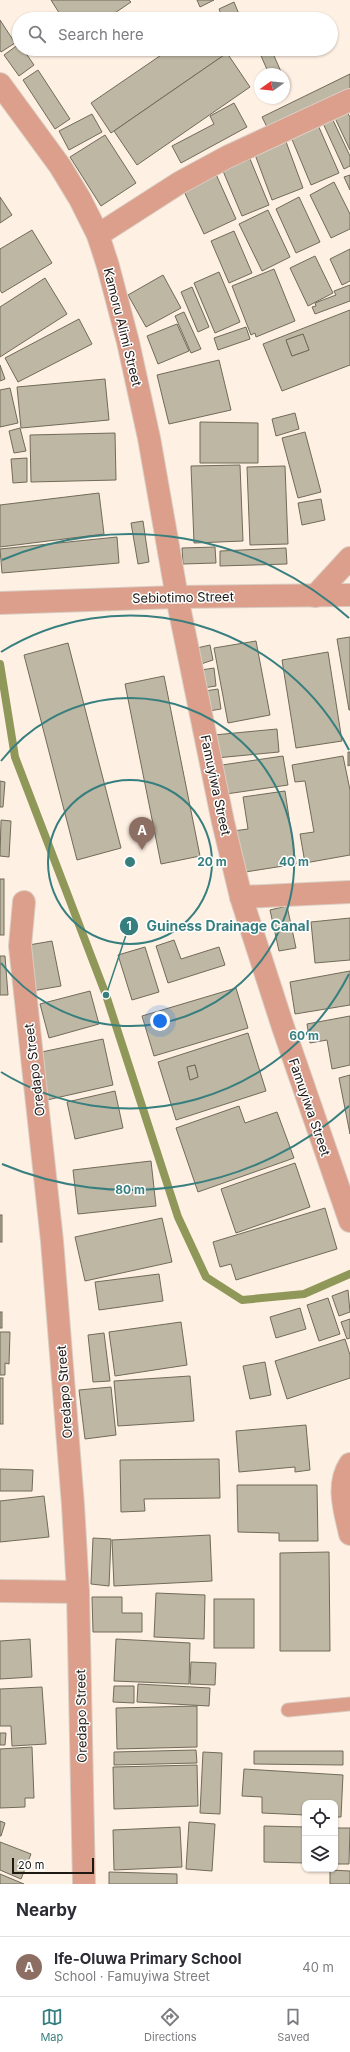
<!DOCTYPE html>
<meta charset="utf-8">
<style>
:root{--surface:#fff;--page:#f2f2f3;--text:#2b2b33;--muted:#7c7c81;--line:#e1e1e2;--accent:#377f7f}
body{margin:0;font-family:Inter,sans-serif;background:var(--page);color:var(--text)}
.controls{position:absolute;right:12px;bottom:12px;display:grid;overflow:hidden;border-radius:8px;box-shadow:0 1px 3px #0004}
.controls button{width:36px;height:36px;display:grid;place-items:center;padding:0;border:0;border-bottom:1px solid var(--line);background:var(--surface);color:var(--text);font:20px sans-serif}
.compass{position:absolute;left:254px;top:68px;width:36px;height:36px;border-radius:50%;background:var(--surface);box-shadow:0 1px 3px #0004;rotate:255deg}
.scale{position:absolute;left:12px;bottom:10px;width:82px;box-sizing:border-box;padding-left:4px;border:2px solid #1e1813;border-top:0;font-size:11px;line-height:14px;white-space:nowrap;color:#1e1813;-webkit-text-stroke:3px #fff;paint-order:stroke}
.you{position:absolute;left:160px;top:1021px;width:14px;height:14px;margin:-10px;border:3px solid #fff;border-radius:50%;background:#1a73e8;box-shadow:0 0 0 6px #1a73e833}
.badge{display:grid;place-items:center;width:26px;height:26px;border-radius:50%;background:var(--accent);color:#fff;font-size:13px;font-weight:700}
.pin{position:absolute;translate:-50% -33px;filter:drop-shadow(0 1px 2px #0008)}
.pin::after{content:'';position:absolute;top:21px;width:14px;height:12px;background:inherit;clip-path:polygon(0 0,100% 0,50% 100%)}
.list{margin:0;padding:0;list-style:none}
h2{display:flex;justify-content:space-between;align-items:center;height:52px;margin:0;padding:0 16px;font-size:17px}
h2 small{font-size:13px;font-weight:400;color:var(--muted)}
.list li{display:grid;grid-template-columns:26px 1fr auto;gap:12px;align-items:center;box-sizing:border-box;height:60px;padding:0 16px;border-top:1px solid var(--line)}
.list b{display:block;font-size:15px;white-space:nowrap}
.list p{margin:0;font-size:13px;white-space:nowrap;color:var(--muted)}
.list em{font-size:13px;font-style:normal;color:var(--muted)}
.icon{flex:none;width:22px;height:22px;fill:none;stroke:currentColor;stroke-width:2;stroke-linecap:round;stroke-linejoin:round}
.map{position:relative;flex:none;width:350px;height:1884px;overflow:hidden}
.search{position:absolute;background:var(--surface);box-shadow:0 1px 3px #0004;left:12px;right:12px;top:12px;height:44px;display:flex;align-items:center;gap:10px;box-sizing:border-box;padding:0 14px;border-radius:22px;color:var(--muted);font-size:15px}
.sheet{height:112px;background:var(--surface)}
nav{display:flex;justify-content:space-around;align-items:center;box-sizing:border-box;height:56px;border-top:1px solid var(--line);background:var(--surface);font-size:11px;color:var(--muted)}
nav a{display:grid;justify-items:center;gap:2px}
nav .on{color:var(--accent)}
.map>svg:first-child{display:block}
.lines{fill:none;stroke-linecap:round;stroke-linejoin:round}
.stream{stroke:#8f9859;stroke-width:8}
.building{fill:#bdb7a3;stroke:#716b59;fill-rule:evenodd}
.service-casing{stroke:#dacdc2;stroke-width:15}
.minor-casing{stroke:#dacdc2;stroke-width:24}
.service{stroke:#db9f8b;stroke-width:13}
.minor{stroke:#db9f8b;stroke-width:22}
.ring{fill:none;stroke:#377f7f;stroke-width:2}
.labels{text-anchor:middle;dominant-baseline:central;stroke-width:3;stroke-linejoin:round;paint-order:stroke}
.street-label{font-size:13px;fill:#1e1813;stroke:#fff}
.centre{fill:#377f7f;stroke:#fff;stroke-width:2}
.ring-label{font-size:12px;text-anchor:middle;font-weight:bold;fill:#377f7f;stroke:#fff;stroke-width:3;stroke-linejoin:round;paint-order:stroke}
.leader{fill:none;stroke:#377f7f;stroke-width:1.5}
.callout-dot{fill:#377f7f;stroke:#fff;stroke-width:1.5}
.mark-label{font-size:12px;text-anchor:middle;font-weight:bold;fill:#fff}
.callout-label{font-size:14px;text-anchor:middle;font-weight:bold;fill:#377f7f;stroke:#fff;stroke-width:3;stroke-linejoin:round;paint-order:stroke}
</style>
<div class="map">
<svg width="350" height="1884" viewBox="0 0 350 1884">
<rect width="100%" height="100%" fill="#fef0e3"/>
<g class="lines">
<polyline class="stream" points="0,664 15,757 106,995 178,1217 206,1277 242,1300 304,1294 350,1274"/>
</g>
<g class="building">
<polygon points="51,0 129,0 131,2 106,19 63,19"/>
<polygon points="197,0 214,0 200,7"/>
<polygon points="234,2 241,19 223,19 219,9"/>
<polygon points="0,20 15,43 1,52 0,50"/>
<polygon points="19,44 19,49 23,49 34,65 19,76 4,55"/>
<polygon points="170,49 225,49 227,53 111,133 91,103"/>
<polygon points="258,49 271,49 282,74 269,74"/>
<polygon points="227,53 250,87 137,165 114,131"/>
<polygon points="38,70 70,119 55,129 23,80"/>
<polygon points="350,74 350,93 270,133 262,117"/>
<polygon points="234,103 247,127 181,163 172,146 214,124 210,116"/>
<polygon points="347,112 350,117 350,150 335,118"/>
<polygon points="92,114 102,132 69,150 59,131"/>
<polygon points="331,116 350,156 350,166 344,169 322,121"/>
<polygon points="318,125 339,173 311,185 291,137"/>
<polygon points="105,135 136,183 101,206 70,157"/>
<polygon points="285,139 303,188 272,200 254,152"/>
<polygon points="250,159 269,205 242,216 223,171"/>
<polygon points="215,172 236,219 204,234 182,187"/>
<polygon points="350,175 350,190 344,177"/>
<polygon points="334,182 350,214 350,229 331,238 310,195"/>
<polygon points="0,197 12,215 0,223"/>
<polygon points="299,197 320,242 296,253 276,209"/>
<polygon points="268,210 290,257 262,271 239,224"/>
<polygon points="32,230 52,263 2,293 0,290 0,249"/>
<polygon points="234,231 252,273 229,283 211,241"/>
<polygon points="350,249 350,281 342,285 330,259"/>
<polygon points="315,256 333,293 308,306 290,268"/>
<polygon points="274,269 295,321 256,337 255,333 251,335 232,286"/>
<polygon points="219,272 240,322 215,333 194,283"/>
<polygon points="163,275 181,308 146,327 128,295"/>
<polygon points="45,278 67,314 0,357 0,307"/>
<polygon points="350,285 350,301 315,314 312,307 316,306 315,303 336,295 334,291"/>
<polygon points="192,287 209,327 198,332 181,292"/>
<path d="M350 310V365L282 391 263 344ZM303 334 309 350 292 356 286 340Z"/>
<polygon points="184,312 201,349 191,353 175,316"/>
<polygon points="79,319 92,344 18,382 5,358"/>
<polygon points="177,324 189,351 158,364 147,336"/>
<polygon points="246,327 250,339 218,350 214,338"/>
<polygon points="303,334 309,350 292,356 286,340"/>
<polygon points="219,360 231,410 169,424 157,375"/>
<polygon points="0,365 5,379 0,381"/>
<polygon points="105,379 109,420 21,428 17,387"/>
<polygon points="10,388 18,423 0,427 0,390"/>
<polygon points="295,413 299,429 276,436 272,419"/>
<polygon points="200,422 258,423 258,463 200,463"/>
<polygon points="20,428 26,451 14,453 9,431"/>
<polygon points="305,432 321,492 298,498 282,438"/>
<polygon points="115,433 116,480 31,482 30,435"/>
<polygon points="27,458 27,482 13,483 11,459"/>
<polygon points="240,465 243,541 194,543 191,466"/>
<polygon points="285,466 288,544 250,545 247,467"/>
<polygon points="99,493 104,534 0,547 0,505"/>
<polygon points="321,499 325,520 302,525 298,503"/>
<polygon points="143,521 149,562 138,564 131,523"/>
<polygon points="117,537 119,563 2,573 0,549"/>
<polygon points="215,547 216,563 183,564 182,548"/>
<polygon points="286,548 287,564 220,566 220,551"/>
<polygon points="350,637 350,710 349,710 337,639"/>
<polygon points="256,641 270,715 228,723 214,648"/>
<polygon points="68,643 121,848 77,860 24,655"/>
<polygon points="210,645 213,660 201,664 197,648"/>
<polygon points="328,652 342,741 296,748 282,660"/>
<polygon points="214,668 216,686 203,688 201,670"/>
<polygon points="164,676 200,856 161,864 125,684"/>
<polygon points="218,689 221,709 209,711 205,691"/>
<polygon points="277,729 279,752 216,758 214,735"/>
<polygon points="348,752 350,752 350,765 348,766"/>
<polygon points="283,756 288,785 226,794 222,765"/>
<polygon points="343,756 350,790 350,855 305,863 300,834 314,832 305,781 295,782 292,765"/>
<polygon points="0,781 5,782 3,807 0,807"/>
<polygon points="285,791 296,864 239,873 233,831 248,829 243,797"/>
<polygon points="1,820 11,821 9,857 0,856"/>
<rect x="0" y="879" width="4" height="56"/>
<polygon points="287,906 296,948 279,951 270,910"/>
<polygon points="350,918 350,960 315,963 311,922"/>
<polygon points="174,940 181,959 219,947 225,965 168,983 156,946"/>
<polygon points="52,941 61,986 32,991 23,946"/>
<polygon points="145,947 159,992 132,1000 118,955"/>
<polygon points="0,956 5,956 8,995 0,995"/>
<polygon points="350,971 350,1005 295,1014 290,982"/>
<polygon points="236,988 248,1028 154,1056 142,1016"/>
<polygon points="90,991 99,1024 49,1038 40,1004"/>
<polygon points="350,1016 350,1065 332,1069 327,1040 310,1043 307,1024"/>
<path d="M248 1033 266 1091 176 1120 158 1062ZM195 1065 198 1077 190 1080 187 1067Z"/>
<polygon points="103,1039 113,1085 47,1100 37,1053"/>
<polygon points="195,1065 198,1077 190,1080 187,1067"/>
<polygon points="350,1075 350,1134 339,1078"/>
<polygon points="115,1091 123,1128 75,1139 67,1102"/>
<polygon points="239,1106 245,1123 277,1112 294,1158 198,1192 176,1128"/>
<polygon points="151,1161 156,1206 78,1214 73,1170"/>
<polygon points="295,1163 310,1207 236,1233 221,1189"/>
<polygon points="325,1208 337,1249 236,1280 231,1264 220,1267 213,1242"/>
<rect x="0" y="1215" width="2" height="27"/>
<polygon points="162,1218 172,1262 85,1281 75,1237"/>
<polygon points="159,1274 163,1301 99,1310 95,1282"/>
<polygon points="348,1290 350,1312 339,1316 332,1296"/>
<polygon points="328,1298 340,1334 319,1341 307,1305"/>
<polygon points="300,1308 306,1329 276,1338 270,1317"/>
<rect x="0" y="1312" width="2" height="16"/>
<polygon points="350,1319 350,1338 347,1339 341,1322"/>
<polygon points="181,1322 187,1365 115,1376 109,1332"/>
<polygon points="0,1332 10,1332 9,1364 5,1363 5,1375 0,1375"/>
<polygon points="104,1333 110,1381 93,1382 88,1335"/>
<polygon points="345,1339 350,1355 350,1378 287,1399 275,1361"/>
<polygon points="265,1362 271,1395 250,1399 243,1366"/>
<polygon points="190,1376 194,1421 118,1426 114,1381"/>
<rect x="0" y="1378" width="3" height="46"/>
<polygon points="111,1387 116,1435 85,1439 79,1390"/>
<polygon points="306,1425 310,1470 295,1472 295,1467 239,1472 236,1431"/>
<polygon points="219,1459 220,1498 144,1499 145,1511 121,1512 120,1460"/>
<polygon points="0,1469 33,1470 32,1491 0,1491"/>
<polygon points="237,1485 317,1485 318,1541 279,1541 279,1533 238,1532"/>
<polygon points="44,1496 49,1537 0,1542 0,1501"/>
<polygon points="210,1535 212,1581 114,1586 112,1540"/>
<polygon points="93,1538 111,1539 109,1586 91,1584"/>
<polygon points="329,1552 330,1651 280,1651 280,1553"/>
<polygon points="156,1593 205,1595 204,1639 154,1637"/>
<polygon points="92,1597 122,1597 122,1613 142,1613 142,1632 93,1632"/>
<rect x="214" y="1599" width="40" height="49"/>
<polygon points="30,1639 32,1677 0,1679 0,1641"/>
<polygon points="116,1639 190,1643 189,1684 114,1681"/>
<polygon points="191,1662 216,1663 215,1685 190,1684"/>
<polygon points="138,1684 210,1688 209,1706 137,1702"/>
<polygon points="114,1686 134,1686 134,1703 113,1702"/>
<polygon points="42,1687 46,1744 12,1746 11,1726 0,1726 0,1689"/>
<polygon points="197,1706 197,1747 117,1749 116,1708"/>
<polygon points="0,1733 6,1733 5,1745 0,1745"/>
<polygon points="32,1747 34,1798 25,1798 25,1807 0,1808 0,1749"/>
<polygon points="196,1750 197,1763 114,1765 114,1752"/>
<polygon points="254,1751 343,1751 343,1765 254,1764"/>
<polygon points="203,1752 222,1753 220,1814 200,1813"/>
<polygon points="197,1765 198,1806 114,1809 113,1767"/>
<polygon points="244,1769 343,1775 341,1817 335,1817 335,1803 305,1803 305,1815 262,1813 262,1797 242,1796"/>
<polygon points="0,1821 5,1823 1,1836 0,1836"/>
<polygon points="189,1822 215,1824 212,1871 186,1869"/>
<polygon points="264,1826 305,1827 305,1863 264,1862"/>
<polygon points="180,1827 182,1867 114,1870 113,1830"/>
<polygon points="335,1828 350,1828 349,1864 335,1864"/>
<polygon points="0,1842 31,1854 21,1879 0,1870"/>
<polygon points="330,1870 350,1871 350,1884 330,1884"/>
<polygon points="109,1872 177,1874 177,1884 109,1884"/>
<polygon points="0,1874 24,1884 0,1884"/>
</g>
<g class="lines">
<g class="service-casing">
<polyline id="service" points="288,1710 350,1704"/>
</g>
<g class="minor-casing">
<g id="minor">
<polyline points="0,84 60,166 80,199 98,235 108,266 128,342 149,438 177,597 223,822 241,897 283,1027 350,1221"/>
<polyline points="98,235 179,183 227,157 350,100"/>
<polyline points="315,596 350,558"/>
<polyline points="0,603 177,597 350,595"/>
<polyline points="241,897 350,892"/>
<polyline points="24,902 20,946 52,1241 73,1505 78,1592 84,1884"/>
<path d="M350 1464C336 1485 345 1511 350 1534"/>
<polyline points="0,1591 78,1592"/>
</g>
</g>
<use href="#service" class="service"/>
<use href="#minor" class="minor"/>
</g>
<g class="ring">
<circle cx="130" cy="862" r="82"/>
<path d="M1 761A164 164 0 1 1 1 963"/>
<path d="M349 974A246 246 0 0 1 1 1072M1 652A246 246 0 0 1 349 750"/>
<path d="M349 1106A328 328 0 0 1 2 1164M2 560A328 328 0 0 1 349 618"/>
</g>
<g class="labels">
<g class="street-label">
<text transform="translate(123 327) rotate(76)">Kamoru Alimi Street</text>
<text transform="translate(183 597) rotate(-1)">Sebiotimo Street</text>
<text transform="translate(216 785) rotate(78)">Famuyiwa Street</text>
<text transform="translate(34 1070) rotate(-97)">Oredapo Street</text>
<text transform="translate(310 1107) rotate(71)">Famuyiwa Street</text>
<text transform="translate(64 1392) rotate(-94)">Oredapo Street</text>
<text transform="translate(81 1716) rotate(-91)">Oredapo Street</text>
</g>
</g>
<circle cx="130" cy="862" r="6" class="centre"/>
<g class="ring-label">
<text x="212" y="866">20 m</text>
<text x="294" y="866">40 m</text>
<text x="304" y="1040">60 m</text>
<text x="130" y="1194">80 m</text>
</g>
<path class="leader" d="M106 995L129 926"/>
<g class="callout-dot">
<circle cx="106" cy="995" r="4"/>
<circle cx="129" cy="926" r="10"/>
</g>
<g class="mark-label">
<text x="129" y="930">1</text>
</g>
<g class="callout-label">
<text x="228" y="931">Guiness Drainage Canal</text>
</g>
</svg>
<div class="controls">
<button><svg class="icon" aria-label="locate" viewBox="0 0 24 24"><circle cx="12" cy="12" r="6"/><path d="M12 2v4M12 18v4M2 12h4M18 12h4"/></svg></button>
<button><svg class="icon" aria-label="layers" viewBox="0 0 24 24"><path d="M12 4l9 5-9 5-9-5zM3 14l9 5 9-5"/></svg></button>
</div>
<svg class="compass" viewBox="-18 -18 36 36"><path d="M0-13l5 13h-10z" fill="#e53935"/><path d="M0 13l5-13h-10z" fill="#7c7c81"/></svg>
<div class="scale">20 m</div>
<div class="you"></div>
<div class="pin badge" style="left:142px;top:850px;background:#8d6e63">A</div>
<div class="search"><svg class="icon" aria-label="search" viewBox="0 0 24 24"><circle cx="10" cy="10" r="6"/><path d="M15 15l6 6"/></svg>Search here</div>
</div>
<section class="sheet">
<h2>Nearby<small></small></h2>
<ul class="list">
<li><span class="badge" style="background:#8d6e63">A</span><div><b>Ife-Oluwa Primary School</b><p>School · Famuyiwa Street</p></div><em>40 m</em></li>
</ul>
</section>
<nav>
<a class="on"><svg class="icon" aria-label="map" viewBox="0 0 24 24"><path d="M3 6l6-2 6 2 6-2v14l-6 2-6-2-6 2zM9 4v14M15 6v14"/></svg>Map</a>
<a><svg class="icon" aria-label="directions" viewBox="0 0 24 24"><path d="M12 3l9 9-9 9-9-9zM9 14v-3h6M13 9l2 2-2 2"/></svg>Directions</a>
<a><svg class="icon" aria-label="saved" viewBox="0 0 24 24"><path d="M7 4h10v16l-5-4-5 4z"/></svg>Saved</a>
</nav>
